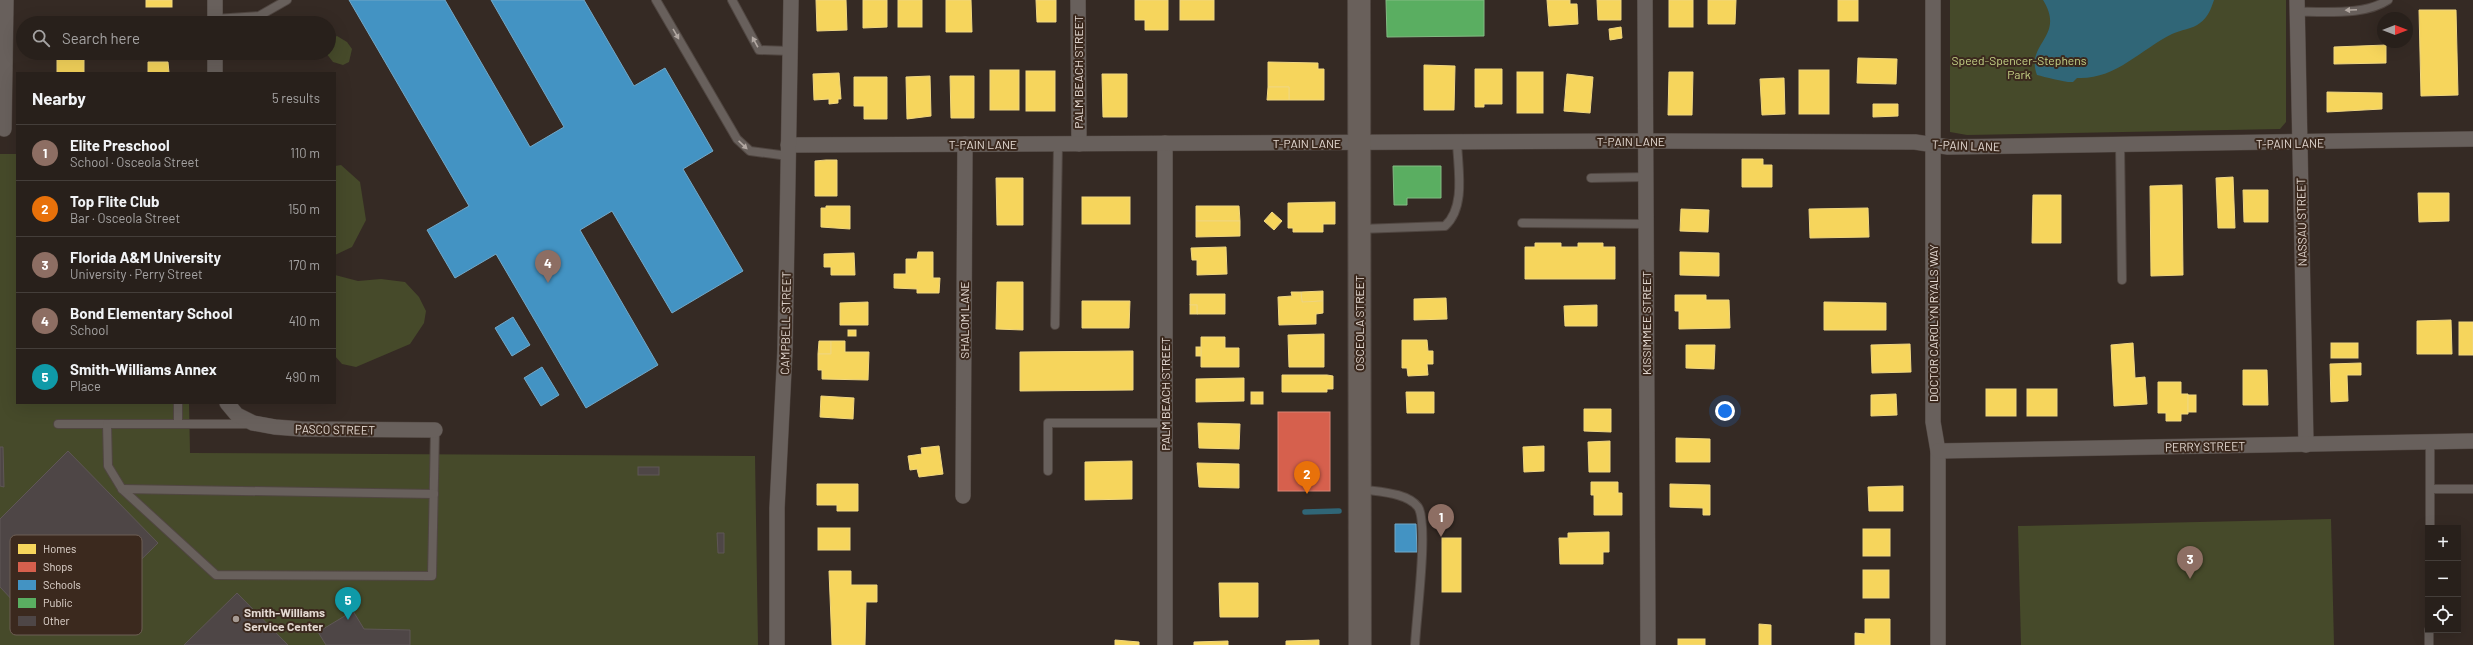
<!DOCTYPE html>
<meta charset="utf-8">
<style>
:root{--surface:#28201b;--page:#342d28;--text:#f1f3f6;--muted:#a5a3a3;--line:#443e3a;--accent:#a69b94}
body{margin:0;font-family:Barlow,sans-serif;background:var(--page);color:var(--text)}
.controls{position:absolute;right:12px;bottom:12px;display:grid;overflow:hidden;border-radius:0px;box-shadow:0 4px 16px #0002}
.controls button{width:36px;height:36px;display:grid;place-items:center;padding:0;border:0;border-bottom:1px solid var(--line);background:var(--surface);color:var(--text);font:20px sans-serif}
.compass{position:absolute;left:2377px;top:12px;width:36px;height:36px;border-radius:50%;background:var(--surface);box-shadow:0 4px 16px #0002;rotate:90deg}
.you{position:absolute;left:1725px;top:411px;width:14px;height:14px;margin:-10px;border:3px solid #fff;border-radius:50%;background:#1a73e8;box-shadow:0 0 0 6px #1a73e833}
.badge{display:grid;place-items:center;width:26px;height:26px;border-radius:50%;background:var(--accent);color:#fff;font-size:13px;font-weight:700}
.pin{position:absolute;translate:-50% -33px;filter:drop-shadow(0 1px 2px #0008)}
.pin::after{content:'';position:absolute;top:21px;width:14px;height:12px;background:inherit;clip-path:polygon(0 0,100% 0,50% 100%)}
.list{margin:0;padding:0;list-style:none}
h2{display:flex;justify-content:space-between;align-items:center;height:52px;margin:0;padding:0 16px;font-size:17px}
h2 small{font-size:13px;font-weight:400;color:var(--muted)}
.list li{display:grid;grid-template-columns:26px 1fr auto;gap:12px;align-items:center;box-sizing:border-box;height:56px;padding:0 16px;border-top:1px solid var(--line)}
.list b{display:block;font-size:15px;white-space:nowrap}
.list p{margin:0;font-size:13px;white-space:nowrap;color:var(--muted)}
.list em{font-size:13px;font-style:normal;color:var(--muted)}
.icon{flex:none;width:22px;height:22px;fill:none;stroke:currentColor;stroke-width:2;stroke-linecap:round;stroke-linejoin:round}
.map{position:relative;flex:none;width:2473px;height:645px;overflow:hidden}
.search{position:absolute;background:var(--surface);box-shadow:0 4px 16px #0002;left:16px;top:16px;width:320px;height:44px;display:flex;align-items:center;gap:10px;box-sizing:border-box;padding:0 14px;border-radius:22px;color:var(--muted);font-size:15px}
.panel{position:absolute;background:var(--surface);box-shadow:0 4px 16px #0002;left:16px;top:72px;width:320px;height:332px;border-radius:0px}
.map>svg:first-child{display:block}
.green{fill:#464a2a}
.water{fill:#306677}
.homes{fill:#f6d55c;stroke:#f0d67f}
.shops{fill:#d6604d;stroke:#da8475}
.schools{fill:#4393c3;stroke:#73a8c7}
.public{fill:#5aae61;stroke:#83bb83}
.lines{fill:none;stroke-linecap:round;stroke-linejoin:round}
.stream{stroke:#306677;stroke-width:5.5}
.building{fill:#4e4646;stroke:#5f5756}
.lane-casing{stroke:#504641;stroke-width:10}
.street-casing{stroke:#504641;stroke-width:16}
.secondary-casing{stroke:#504641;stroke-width:24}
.lane{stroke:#68605c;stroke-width:8}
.street{stroke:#68605c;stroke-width:15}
.secondary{stroke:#69605b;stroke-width:22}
.oneway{fill:#b2a8a2}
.poi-dot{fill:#a69b94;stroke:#3b291e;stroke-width:1.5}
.labels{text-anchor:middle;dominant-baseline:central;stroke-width:4;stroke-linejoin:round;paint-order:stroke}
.park-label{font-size:12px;fill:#c6d387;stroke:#3b291e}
.street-label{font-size:12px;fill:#e3d8d1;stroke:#3b291e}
.poi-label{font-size:12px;font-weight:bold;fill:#e3d8d1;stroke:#3b291e;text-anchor:start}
.key{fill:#3b291e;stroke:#6d5e54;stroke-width:1}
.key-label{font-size:11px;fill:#e3d8d1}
</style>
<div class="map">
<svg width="2473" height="645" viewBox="0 0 2473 645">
<rect width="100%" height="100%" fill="#352a24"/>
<g class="green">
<polygon points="1950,0 2286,0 2286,122 2280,129 1967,135 1950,132"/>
<polygon points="337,36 347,42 352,49 349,62 343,65 333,62 326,53 329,53 329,40"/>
<polygon points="0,154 17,154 17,403 189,403 190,453 755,456 758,645 0,645"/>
<polygon points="341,165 360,182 366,220 352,247 335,255 335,166"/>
<polygon points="335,275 358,281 381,279 405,282 419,297 426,311 424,323 410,344 356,367 342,364 335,356"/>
<polygon points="2331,519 2334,645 2021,645 2018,526"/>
</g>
<path class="water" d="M2043 0H2214C2211 9 2208 17 2200 23 2193 29 2180 30 2172 34 2140 50 2115 80 2077 78L2073 82C2067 83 2045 77 2037 75 2025 43 2066 37 2043 0Z"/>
<g class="homes">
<rect x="146" y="0" width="26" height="7"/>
<polygon points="816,0 846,0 847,30 817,31"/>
<polygon points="863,0 887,0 887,27 863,28"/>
<rect x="898" y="0" width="24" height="27"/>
<polygon points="946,0 971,0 972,32 946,32"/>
<polygon points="1036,0 1056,0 1056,22 1037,22"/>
<polygon points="1135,0 1168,0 1168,30 1145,30 1145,20 1135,20"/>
<rect x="1180" y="0" width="34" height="20"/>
<polygon points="1547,0 1570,0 1570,4 1577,4 1578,24 1549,26"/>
<polygon points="1597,0 1621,0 1621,20 1598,20"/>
<rect x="1669" y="0" width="24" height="27"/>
<polygon points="1708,0 1736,0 1735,24 1708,24"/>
<rect x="1838" y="0" width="20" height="21"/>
<polygon points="2419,10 2456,10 2458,95 2421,96"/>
<polygon points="1621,27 1622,38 1610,40 1609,29"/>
<polygon points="2386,45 2386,63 2334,64 2334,47"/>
<rect x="57" y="53" width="27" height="20"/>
<polygon points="1858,58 1897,59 1896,84 1857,83"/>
<polygon points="148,62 168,62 169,73 148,73"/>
<polygon points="1268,62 1318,63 1318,69 1324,69 1324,100 1289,100 1289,87 1268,87"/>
<polygon points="1424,65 1455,66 1454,110 1424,110"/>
<polygon points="1475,69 1502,69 1502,104 1484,104 1484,107 1475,107"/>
<rect x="990" y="70" width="29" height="40"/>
<rect x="1799" y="70" width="30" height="44"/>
<rect x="1026" y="71" width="29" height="40"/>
<rect x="1517" y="72" width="26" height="41"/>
<polygon points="1669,72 1693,72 1692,115 1668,115"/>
<polygon points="839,73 841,99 838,99 838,103 829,104 829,99 814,100 813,74"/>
<polygon points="1102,74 1127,74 1127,117 1103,117"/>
<polygon points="1567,74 1593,77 1590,113 1564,111"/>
<polygon points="930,76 931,116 907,119 906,77"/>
<polygon points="950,76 974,76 974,118 951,118"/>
<polygon points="854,77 887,77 887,119 864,119 864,106 854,106"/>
<polygon points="1784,78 1785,114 1762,115 1760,79"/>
<polygon points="1268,87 1289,87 1289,100 1267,100"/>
<polygon points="2327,92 2382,93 2382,109 2327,112"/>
<polygon points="1873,104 1898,104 1898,116 1873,117"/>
<polygon points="1742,159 1763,159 1763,165 1772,165 1772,187 1742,187"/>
<polygon points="826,160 837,160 837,196 815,196 815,161"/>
<polygon points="2233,177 2235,228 2218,228 2216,178"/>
<polygon points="996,178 1023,178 1023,225 997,225"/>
<polygon points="2182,185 2183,275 2151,276 2150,186"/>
<polygon points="2243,190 2268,190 2268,222 2244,222"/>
<polygon points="2418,193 2449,193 2449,221 2419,222"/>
<polygon points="2033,195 2061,195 2061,243 2032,243"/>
<rect x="1082" y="197" width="48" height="27"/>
<polygon points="1335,202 1335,224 1323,224 1323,232 1293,232 1293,228 1288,228 1288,203"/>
<polygon points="826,206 850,206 850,229 821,227 821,208 826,208"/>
<polygon points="1196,206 1239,206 1240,221 1196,221"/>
<polygon points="1868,208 1869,237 1810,238 1809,209"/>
<polygon points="1681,209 1709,210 1708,232 1680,231"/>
<polygon points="1272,212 1282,221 1274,230 1264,221"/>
<polygon points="1196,221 1240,221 1240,236 1196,237"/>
<polygon points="1535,243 1561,243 1561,247 1578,247 1578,243 1603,243 1603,247 1615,247 1615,279 1525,279 1525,247 1535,247"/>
<polygon points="1226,247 1227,274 1197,275 1197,260 1192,260 1191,248"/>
<polygon points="918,252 933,252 933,278 940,278 939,293 917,293 917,289 894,288 894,274 906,274 906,259 917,259"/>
<polygon points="1680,252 1719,253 1719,276 1680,275"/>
<polygon points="854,253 855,275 831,275 831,267 824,267 824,254"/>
<polygon points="997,282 1023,282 1023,330 996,329"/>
<polygon points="1323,291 1323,301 1302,302 1301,292"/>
<polygon points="1291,292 1301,292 1302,302 1323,301 1323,313 1316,314 1316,324 1279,325 1278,297 1292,296"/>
<polygon points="1190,294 1225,294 1225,314 1197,314 1197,305 1190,305"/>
<polygon points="1675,295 1706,295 1706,300 1729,300 1730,328 1679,329 1679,311 1675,311"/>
<polygon points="1446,298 1447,319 1414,320 1414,299"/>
<polygon points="1082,301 1130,301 1129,328 1082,328"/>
<polygon points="868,302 868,325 840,325 840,303"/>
<polygon points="1824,302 1886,303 1886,330 1824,330"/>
<rect x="1190" y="305" width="7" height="9"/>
<polygon points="1597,305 1597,326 1565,326 1564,306"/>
<polygon points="2451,320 2452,354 2417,354 2417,321"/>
<rect x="2459" y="322" width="14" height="33"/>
<rect x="848" y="330" width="8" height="6"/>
<polygon points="1324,334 1324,367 1289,367 1288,335"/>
<polygon points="1201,337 1225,337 1225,348 1239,348 1239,367 1201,367"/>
<polygon points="1402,340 1427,340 1428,351 1433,351 1433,364 1427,364 1428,375 1408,376 1407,368 1402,368"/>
<polygon points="819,341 831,341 831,354 818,354"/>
<polygon points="831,341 845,341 845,352 869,352 868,380 822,379 822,370 818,370 818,354 831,354"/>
<polygon points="2133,343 2135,378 2145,377 2147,404 2114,406 2111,345"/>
<rect x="2331" y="343" width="27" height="15"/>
<polygon points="1910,344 1911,372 1872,373 1871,345"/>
<polygon points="1686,345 1715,345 1714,369 1686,368"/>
<rect x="1196" y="347" width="5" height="9"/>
<polygon points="1133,351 1133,390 1020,391 1020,352"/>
<polygon points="2361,363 2361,375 2347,375 2348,401 2331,402 2330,364"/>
<polygon points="2243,370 2267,370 2268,405 2243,405"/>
<polygon points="1282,375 1327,375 1333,376 1333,389 1327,389 1327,392 1282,392"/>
<polygon points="1244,378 1244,401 1196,402 1196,379"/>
<polygon points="2158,382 2181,382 2181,394 2188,394 2188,414 2181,414 2181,421 2166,421 2166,413 2158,413"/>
<rect x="1986" y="389" width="30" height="27"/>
<rect x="2027" y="389" width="30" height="27"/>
<rect x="1251" y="392" width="12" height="12"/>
<polygon points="1406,392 1434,392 1434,413 1407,413"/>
<polygon points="1896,394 1897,415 1871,416 1871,395"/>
<rect x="2188" y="395" width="8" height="17"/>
<polygon points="821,396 854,398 853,419 820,417"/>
<polygon points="1584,409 1611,409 1611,432 1584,431"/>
<polygon points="1198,423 1240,424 1239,449 1199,448"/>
<polygon points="1676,438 1710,439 1710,462 1676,462"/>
<polygon points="1610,441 1610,472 1589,472 1588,442"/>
<polygon points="939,446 943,474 919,477 917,469 910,470 908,456 922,454 921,448"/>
<polygon points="1544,446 1544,471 1524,472 1523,447"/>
<polygon points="1132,461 1132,499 1085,500 1085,462"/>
<polygon points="1197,463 1239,464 1239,488 1199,487"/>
<polygon points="1591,482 1618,482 1618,493 1622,493 1622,515 1594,515 1594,495 1591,495"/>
<polygon points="817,484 858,484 858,511 837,511 837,505 817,505"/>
<polygon points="1670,484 1710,485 1710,515 1703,515 1703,508 1670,507"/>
<polygon points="1903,486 1903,511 1869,511 1868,487"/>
<rect x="818" y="528" width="32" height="22"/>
<rect x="1863" y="529" width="27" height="27"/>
<polygon points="1609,532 1609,552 1603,552 1603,564 1560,564 1559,538 1568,538 1568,533"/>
<rect x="1442" y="538" width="19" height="54"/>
<rect x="1863" y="570" width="26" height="28"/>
<polygon points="829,571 851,571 851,585 877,585 877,602 866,602 865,645 832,645"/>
<polygon points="1219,583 1258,583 1258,617 1220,617"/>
<polygon points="1865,619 1890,619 1890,645 1855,645 1855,633 1865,634"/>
<polygon points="1759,624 1771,625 1771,645 1759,645"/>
<rect x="1678" y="639" width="27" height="6"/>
<polygon points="1115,640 1139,642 1139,645 1115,645"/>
<polygon points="1319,640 1319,645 1286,645 1286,641"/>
<polygon points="1228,641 1228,645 1194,645 1194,642"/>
</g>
<rect class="shops" x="1278" y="412" width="52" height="79"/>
<g class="schools">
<polygon points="349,0 445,0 530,147 564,127 491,0 584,0 634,86 665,68 713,151 683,169 743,271 672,313 612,211 580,230 658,365 586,408 496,254 455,278 427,230 469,206"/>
<polygon points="513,317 530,345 512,356 495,328"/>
<polygon points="542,367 559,395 541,406 524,378"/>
<polygon points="1395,524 1416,524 1417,552 1395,552"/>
</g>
<g class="public">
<polygon points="1386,0 1484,0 1484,36 1387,37"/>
<polygon points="1393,166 1441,166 1441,198 1407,198 1407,205 1394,205"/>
</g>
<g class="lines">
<polyline class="stream" points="1305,512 1339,511"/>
</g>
<g class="building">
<polygon points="0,447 3,447 4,487 0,486"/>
<polygon points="68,451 158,543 97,603 58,563 16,604 0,587 0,519"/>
<rect x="638" y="467" width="21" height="8"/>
<polygon points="717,533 724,533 724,553 718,553"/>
<polygon points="237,593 288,645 184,645"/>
<polygon points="353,611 364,629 410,630 410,645 326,645 318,632"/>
</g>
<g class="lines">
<g class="lane-casing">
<g id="lane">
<polyline points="656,0 737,139 750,151 788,156"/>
<polyline points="732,0 759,50 790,51"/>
<path d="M2297 12C2326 11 2364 16 2388 0"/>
<polyline points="215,19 259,16 287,0"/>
<polyline points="2120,146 2122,280"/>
<polyline points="1591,178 1646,177"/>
<polyline points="1522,223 1646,224"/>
<path d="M1360 229 1445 226C1466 207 1458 169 1457 142"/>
<polyline points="1055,325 1058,144"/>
<polyline points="178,403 178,424"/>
<polyline points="58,424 247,424"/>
<polyline points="107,424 108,466 122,489 216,575 432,576 435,430"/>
<polyline points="1048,471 1048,423 1165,423"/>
<polyline points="122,489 434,494"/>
<path d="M1360 489C1377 492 1407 492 1418 507 1429 523 1416 620 1415 645"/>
<polyline points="2430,489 2473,489"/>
<polyline points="2430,528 2430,442"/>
<polyline points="2429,645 2429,630"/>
</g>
</g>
<g class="street-casing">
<g id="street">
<polyline points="1078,0 1079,144"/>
<polyline points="1645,0 1648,645"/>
<polyline points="1933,0 1933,422 1938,451 1938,645"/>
<polyline points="2297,0 2306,445"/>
<polyline points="215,23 215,0"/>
<polyline points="215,53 215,73"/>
<polyline points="4,129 6,0"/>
<polyline points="1165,143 1165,645"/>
<polyline points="788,145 1645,141 1915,142 1948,147 2473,139"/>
<polyline points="227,403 237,415 253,423 275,427 301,429 435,430"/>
<polyline points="1938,451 2473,441"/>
<polyline points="963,496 965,144"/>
<polyline points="777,645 777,508 785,350 791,0"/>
</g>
</g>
<g class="secondary-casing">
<polyline id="secondary" points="1359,0 1360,645"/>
</g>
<use href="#lane" class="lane"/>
<use href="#street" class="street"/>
<use href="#secondary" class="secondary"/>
</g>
<defs><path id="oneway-solid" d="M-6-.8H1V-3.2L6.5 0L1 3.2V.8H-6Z"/></defs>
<g class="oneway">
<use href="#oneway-solid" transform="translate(2351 10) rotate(177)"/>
<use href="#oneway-solid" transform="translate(676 34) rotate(60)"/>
<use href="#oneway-solid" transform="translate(755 42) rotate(-119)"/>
<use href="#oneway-solid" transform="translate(743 145) rotate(43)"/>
</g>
<circle class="poi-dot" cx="236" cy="619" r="4"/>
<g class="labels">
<g class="park-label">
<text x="2019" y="60">Speed-Spencer-Stephens<tspan x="2019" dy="14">Park</tspan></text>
</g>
<g class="street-label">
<text transform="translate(1078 72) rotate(-90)">PALM BEACH STREET</text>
<text x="1631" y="141">T-PAIN LANE</text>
<text x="1307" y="143">T-PAIN LANE</text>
<text transform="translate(2290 143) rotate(-1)">T-PAIN LANE</text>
<text x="983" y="144">T-PAIN LANE</text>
<text transform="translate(1966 145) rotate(2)">T-PAIN LANE</text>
<text transform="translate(2301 222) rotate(-91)">NASSAU STREET</text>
<text transform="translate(964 320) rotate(-90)">SHALOM LANE</text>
<text transform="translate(785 323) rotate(-89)">CAMPBELL STREET</text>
<text transform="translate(1359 323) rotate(-90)">OSCEOLA STREET</text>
<text transform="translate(1646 323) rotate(-90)">KISSIMMEE STREET</text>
<text transform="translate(1933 323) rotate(-90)">DOCTOR CAROLYN RYALS WAY</text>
<text transform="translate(1165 394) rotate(-90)">PALM BEACH STREET</text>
<text transform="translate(335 429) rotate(1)">PASCO STREET</text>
<text transform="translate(2205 446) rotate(-1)">PERRY STREET</text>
</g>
<g class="poi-label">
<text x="244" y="612">Smith-Williams<tspan x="244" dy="14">Service Center</tspan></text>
</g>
</g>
<rect x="10" y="535" width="132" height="100" rx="6" class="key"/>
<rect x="18" y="544" width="18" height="10" fill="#f6d55c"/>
<rect x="18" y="562" width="18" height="10" fill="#d6604d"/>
<rect x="18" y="580" width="18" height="10" fill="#4393c3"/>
<rect x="18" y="598" width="18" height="10" fill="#5aae61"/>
<rect x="18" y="616" width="18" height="10" fill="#4e4646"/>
<g class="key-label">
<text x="43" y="553">Homes</text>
<text x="43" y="571">Shops</text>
<text x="43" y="589">Schools</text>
<text x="43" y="607">Public</text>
<text x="43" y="625">Other</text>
</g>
</svg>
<div class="controls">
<button>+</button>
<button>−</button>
<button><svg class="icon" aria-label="locate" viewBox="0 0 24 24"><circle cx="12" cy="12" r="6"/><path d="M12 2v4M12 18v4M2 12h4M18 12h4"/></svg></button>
</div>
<svg class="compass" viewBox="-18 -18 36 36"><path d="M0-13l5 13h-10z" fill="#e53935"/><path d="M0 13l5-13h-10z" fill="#a5a3a3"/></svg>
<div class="you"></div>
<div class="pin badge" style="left:1441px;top:537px;background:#8d6e63">1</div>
<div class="pin badge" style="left:1307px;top:494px;background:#e8710a">2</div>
<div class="pin badge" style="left:2190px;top:579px;background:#8d6e63">3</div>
<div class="pin badge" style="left:548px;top:283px;background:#8d6e63">4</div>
<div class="pin badge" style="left:348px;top:620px;background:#0f9aa8">5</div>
<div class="search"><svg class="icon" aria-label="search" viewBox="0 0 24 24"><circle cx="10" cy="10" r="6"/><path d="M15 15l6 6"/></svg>Search here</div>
<section class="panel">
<h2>Nearby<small>5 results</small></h2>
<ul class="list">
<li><span class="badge" style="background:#8d6e63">1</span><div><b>Elite Preschool</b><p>School · Osceola Street</p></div><em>110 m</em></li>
<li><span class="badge" style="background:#e8710a">2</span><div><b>Top Flite Club</b><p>Bar · Osceola Street</p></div><em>150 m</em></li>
<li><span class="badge" style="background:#8d6e63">3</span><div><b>Florida A&amp;M University</b><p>University · Perry Street</p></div><em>170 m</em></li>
<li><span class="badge" style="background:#8d6e63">4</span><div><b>Bond Elementary School</b><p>School</p></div><em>410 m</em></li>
<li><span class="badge" style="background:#0f9aa8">5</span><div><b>Smith-Williams Annex</b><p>Place</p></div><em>490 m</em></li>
</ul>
</section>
</div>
